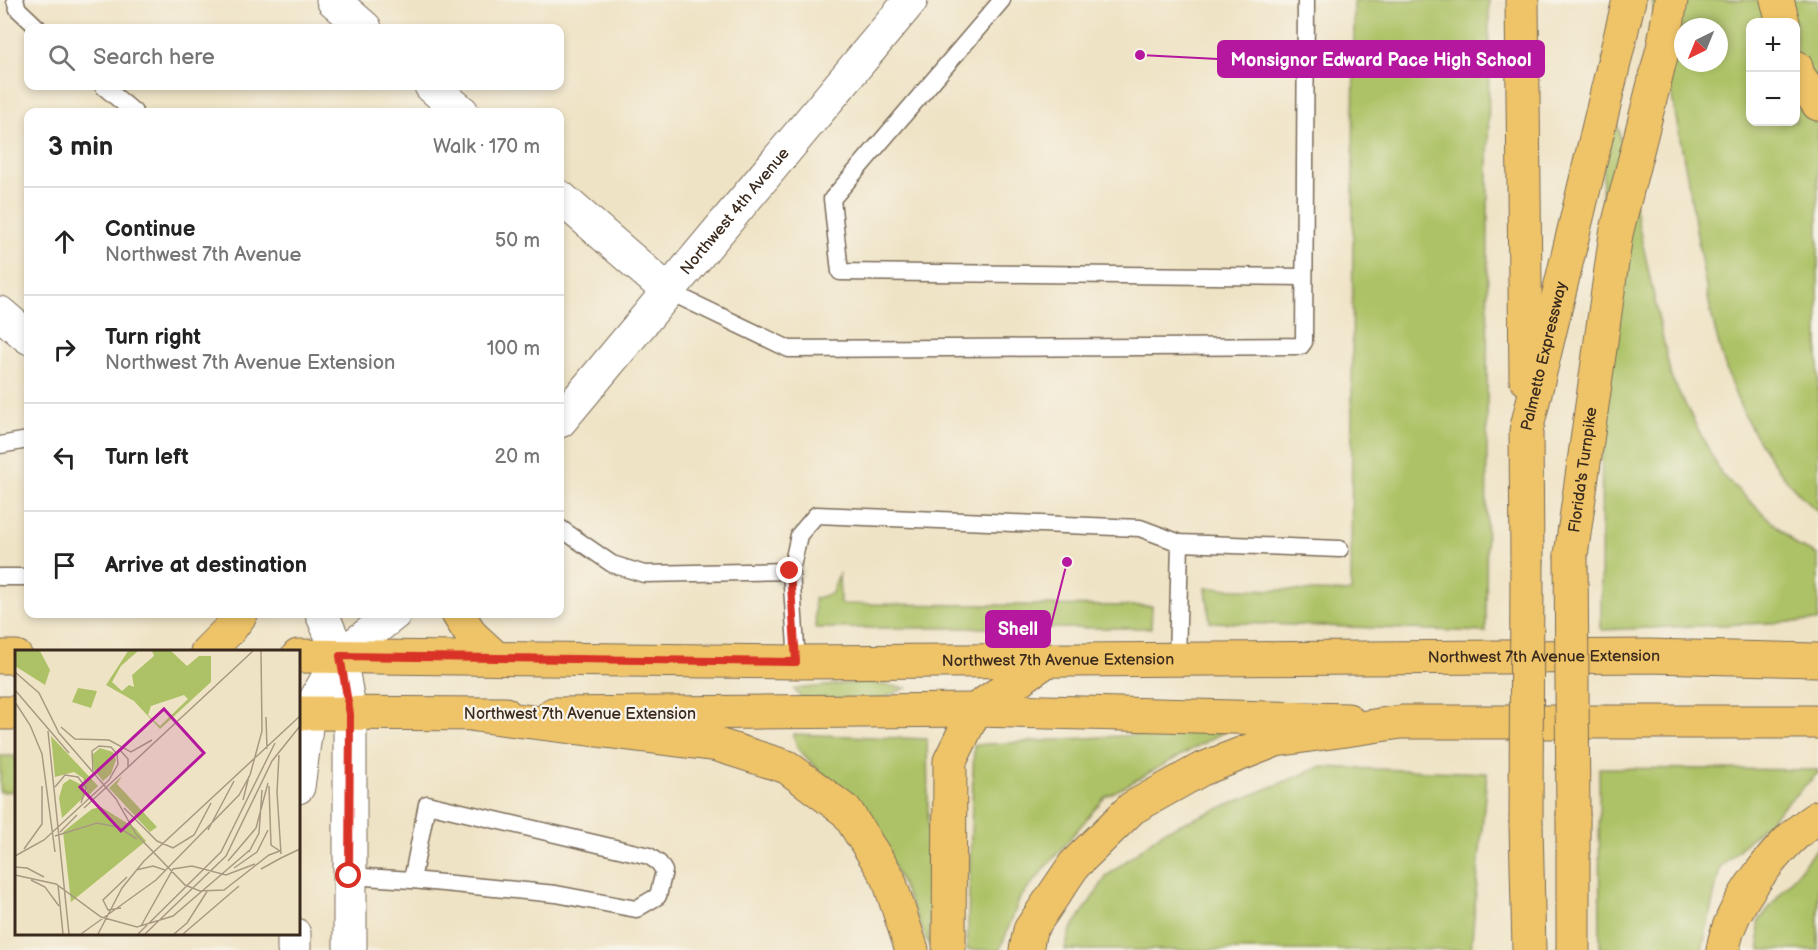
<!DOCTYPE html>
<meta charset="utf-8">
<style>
:root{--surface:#fff;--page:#f6f6f6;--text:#222;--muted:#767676;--line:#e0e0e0}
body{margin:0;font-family:"Balsamiq Sans",sans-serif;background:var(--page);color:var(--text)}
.controls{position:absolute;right:18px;top:18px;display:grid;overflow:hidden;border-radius:12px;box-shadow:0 3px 9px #0003}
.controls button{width:54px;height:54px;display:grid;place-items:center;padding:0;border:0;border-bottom:2px solid var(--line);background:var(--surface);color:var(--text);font:30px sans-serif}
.compass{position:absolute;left:1674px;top:18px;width:54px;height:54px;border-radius:50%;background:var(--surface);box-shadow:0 3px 9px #0003;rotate:223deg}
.stop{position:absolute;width:18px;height:18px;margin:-14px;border:4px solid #d93025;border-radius:50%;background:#fff}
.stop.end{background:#d93025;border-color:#fff;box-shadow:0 2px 6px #0008}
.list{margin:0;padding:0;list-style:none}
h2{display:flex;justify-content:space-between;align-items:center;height:78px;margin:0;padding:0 24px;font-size:26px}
h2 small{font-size:20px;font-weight:400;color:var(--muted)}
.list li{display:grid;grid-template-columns:39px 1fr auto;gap:18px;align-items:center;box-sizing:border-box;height:108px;padding:0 24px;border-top:2px solid var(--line)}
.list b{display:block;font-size:22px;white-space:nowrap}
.list p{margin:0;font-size:20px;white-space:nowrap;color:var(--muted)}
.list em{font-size:20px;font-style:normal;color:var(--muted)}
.icon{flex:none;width:33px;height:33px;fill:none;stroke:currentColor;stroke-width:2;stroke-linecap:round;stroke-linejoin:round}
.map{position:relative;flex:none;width:1818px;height:950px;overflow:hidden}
.search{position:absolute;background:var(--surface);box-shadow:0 3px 9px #0003;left:24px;top:24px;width:540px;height:66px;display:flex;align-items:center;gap:15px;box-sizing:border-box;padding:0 21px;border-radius:12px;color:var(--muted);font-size:22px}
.panel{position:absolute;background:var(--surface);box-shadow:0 3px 9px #0003;left:24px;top:108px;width:540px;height:510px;border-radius:12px}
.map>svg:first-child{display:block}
.green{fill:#adc266;stroke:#747642;stroke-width:1.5;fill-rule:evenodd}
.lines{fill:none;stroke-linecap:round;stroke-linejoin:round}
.service-casing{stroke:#7a6b58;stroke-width:19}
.minor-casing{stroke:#7a6b58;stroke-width:35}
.tertiary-casing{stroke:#7a6b58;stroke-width:35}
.primary-casing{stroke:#7a6b58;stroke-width:35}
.motorway-casing{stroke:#7a6b58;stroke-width:35}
.service{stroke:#fff;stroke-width:16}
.minor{stroke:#fff;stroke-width:33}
.tertiary{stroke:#fff;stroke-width:33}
.primary{stroke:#efc469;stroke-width:33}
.motorway{stroke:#efc469;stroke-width:33}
.motorway-bridge-casing{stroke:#7a6b58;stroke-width:35;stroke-linecap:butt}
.motorway-bridge{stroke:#efc469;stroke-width:33}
.route{stroke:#d93025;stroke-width:8}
.labels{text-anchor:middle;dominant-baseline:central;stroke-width:4.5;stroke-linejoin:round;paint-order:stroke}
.street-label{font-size:16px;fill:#3b2a1e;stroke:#f7f3e8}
.inset-road{fill:none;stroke:#a79982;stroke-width:1.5}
.view{fill:#b5179e;fill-opacity:0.15;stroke:#b5179e;stroke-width:3}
.inset-edge{fill:none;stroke:#3b2a1e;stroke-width:3}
.leader{fill:none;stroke:#b5179e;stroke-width:2}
.callout-dot{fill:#b5179e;stroke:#f7f3e8;stroke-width:2}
.callout{fill:#b5179e;stroke:#b5179e;stroke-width:2}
.callout-label{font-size:18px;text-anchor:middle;font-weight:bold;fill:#fff}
</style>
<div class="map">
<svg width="1818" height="950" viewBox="0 0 1818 950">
<rect width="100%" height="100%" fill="#f7f3e8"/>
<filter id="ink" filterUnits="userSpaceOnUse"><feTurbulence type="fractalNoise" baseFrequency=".0167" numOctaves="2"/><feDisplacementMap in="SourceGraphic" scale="12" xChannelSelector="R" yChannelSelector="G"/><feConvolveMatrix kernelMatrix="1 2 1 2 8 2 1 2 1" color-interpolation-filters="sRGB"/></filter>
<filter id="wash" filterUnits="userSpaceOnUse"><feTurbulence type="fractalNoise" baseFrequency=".008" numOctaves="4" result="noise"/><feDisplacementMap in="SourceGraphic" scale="24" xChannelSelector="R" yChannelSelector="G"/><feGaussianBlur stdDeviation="1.35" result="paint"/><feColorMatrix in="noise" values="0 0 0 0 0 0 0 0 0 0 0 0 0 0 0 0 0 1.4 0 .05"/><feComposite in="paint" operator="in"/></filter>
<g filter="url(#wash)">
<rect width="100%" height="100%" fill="#efe3c5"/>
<g class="green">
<polygon points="1354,0 1489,0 1486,632 1210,622 1206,588 1351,592"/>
<path d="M1652 0H1818V512C1717 422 1711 312 1689 187 1678 124 1665 62 1652 0ZM1750 22H1796V122H1750ZM1683 27H1719V63H1683Z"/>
<polygon points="1603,57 1671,377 1722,475 1798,546 1818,555 1818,621 1601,630"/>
<polygon points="839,573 840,604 1152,606 1151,628 816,628 814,599 832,593"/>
<polygon points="864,682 906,688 881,699 802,699 794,689"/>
<polygon points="1229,729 1105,797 1020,898 1000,950 967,950 974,745"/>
<polygon points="793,734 927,739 930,947 876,827 798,749"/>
<polygon points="0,756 16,756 16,791 0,792"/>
<polygon points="1320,767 1487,773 1471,950 1065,950 1070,931 1107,876 1164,831"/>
<polygon points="1599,768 1818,770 1818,773 1720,868 1702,950 1600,950"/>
<polygon points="1818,847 1818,950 1760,950 1758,922"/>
</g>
</g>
<g filter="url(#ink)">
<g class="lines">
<g class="service-casing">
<g id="service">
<polyline points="15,0 18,9 38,28"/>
<polyline points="1002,0 832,199 840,272 1304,277"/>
<polyline points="103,86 134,112"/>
<polyline points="668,291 789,349 1301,346 1304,342 1306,0"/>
<polyline points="0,445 28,440"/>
<polyline points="560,528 612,564 644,574 791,571"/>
<polyline points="0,577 28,577"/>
<polyline points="1177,661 1180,543"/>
<polyline points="797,662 791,571 799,535 816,515 1140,528 1180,543 1340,549"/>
<polyline points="349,876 412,880 427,804 649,856 659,863 664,871 658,896 636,909 556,894 412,880"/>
</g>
</g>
<g class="minor-casing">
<g id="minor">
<polyline points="333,0 365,28"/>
<polyline points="431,86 462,112"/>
<polyline points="560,197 668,291"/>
<polyline points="0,313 28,337"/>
<path id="s1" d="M560 421 911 0"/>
<polyline points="322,614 340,656 394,614"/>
</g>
</g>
<g class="tertiary-casing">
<g id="tertiary">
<polyline points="340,656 350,714 350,950"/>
<polyline points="298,787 308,713 340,656"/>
<polyline points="294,950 294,934"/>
</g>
</g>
<g class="primary-casing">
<g id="primary">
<polyline points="458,614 472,636 496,658"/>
<polyline points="207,652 230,629 241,614"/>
<path id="s2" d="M298 656 797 662 1648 656 1818 660"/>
<polyline points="0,657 16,657"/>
<polyline points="0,713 16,713"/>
<polyline points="298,713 505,714"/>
<polyline points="553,714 975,710 1348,720"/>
</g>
</g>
<g class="motorway-casing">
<g id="motorway">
<polyline points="1522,0 1526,379"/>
<polyline points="1777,0 1783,22"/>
<polyline points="1796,67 1798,75 1818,104"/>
<path id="s3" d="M1571 555 1616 234 1664 44 1671 0"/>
<path id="s4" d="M1527 560 1526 431 1629 0"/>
<polyline points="476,715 718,745 787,767 847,812 888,877 912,950"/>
<polyline points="1573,816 1573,950"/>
<polyline points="1526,824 1529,950"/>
<polyline points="949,950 950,761 975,710 1046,661"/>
<polyline points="1026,950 1030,930 1074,865 1132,808 1200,770 1276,740 1401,722 1818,722"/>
<path d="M1723 950C1729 905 1780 841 1818 817"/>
</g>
</g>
<use href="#service" class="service"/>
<use href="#minor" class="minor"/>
<use href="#tertiary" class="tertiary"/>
<use href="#primary" class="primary"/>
<use href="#motorway" class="motorway"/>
<g class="motorway-bridge-casing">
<g id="motorway-bridge">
<polyline points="1571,555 1573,816"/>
<polyline points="1526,824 1527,560"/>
</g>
</g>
<use href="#motorway-bridge" class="motorway-bridge"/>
</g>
</g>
<g class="lines" filter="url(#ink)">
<polyline class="route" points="349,876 350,714 340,656 796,662 790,571"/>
</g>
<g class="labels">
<g class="street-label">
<text stroke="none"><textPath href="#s1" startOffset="273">Northwest 4th Avenue</textPath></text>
<text stroke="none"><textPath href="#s4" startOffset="206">Palmetto Expressway</textPath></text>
<text stroke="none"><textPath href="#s3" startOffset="86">Florida's Turnpike</textPath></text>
<text stroke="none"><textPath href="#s2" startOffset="1246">Northwest 7th Avenue Extension</textPath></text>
<text stroke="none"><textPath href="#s2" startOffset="760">Northwest 7th Avenue Extension</textPath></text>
<text x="580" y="714">Northwest 7th Avenue Extension</text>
</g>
</g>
<g transform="translate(15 650)">
<rect width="285" height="285" fill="#efe3c5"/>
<path d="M0 1H25L35 20 30 35 0 16ZM113 1H123L106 16 97 32 107 41 114 35 119 37 117 25 139 6 137 1H156L172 16 184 6H196V32L145 79 119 51 91 35ZM169 45 173 49 145 76 133 65 136 56ZM63 38 82 41 76 58 57 52ZM36 86 83 136 73 146 68 128 59 122 40 127ZM85 98 98 102 101 110 96 124 88 131 79 120 77 105ZM107 126 102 134 142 177 135 182 94 138ZM55 129 69 136 70 146 47 168 44 148 48 134ZM86 157 120 178 131 191 56 252 48 182 77 159Z" fill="#adc266" fill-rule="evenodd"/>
<path class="inset-road" d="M0 22 24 43 44 83 101 149 121 184 170 235 185 241 209 240 254 205 265 201M0 40 54 103M0 52 15 75 27 104 40 202M251 67 252 99M46 77 60 89 94 90 116 102 137 90M33 81 54 284M104 99 113 109V117M254 136 256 195 265 201M40 137 50 125 63 127 71 138 66 153M262 142 266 204M262 142 264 105M228 150 234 126M69 158 238 1M109 158 142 191 158 198 179 185 196 153M193 180 219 131M45 182 62 165M40 186 82 173 103 177 122 189M9 199 27 174V136M234 202 244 183 247 140M0 206 29 190 94 130 103 114 102 104 96 97 84 96 77 101 78 122M266 208 285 199M213 211 241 178 253 133M0 217 12 218 29 227M219 218 242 202 253 180M246 219 266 208M121 220 138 216 150 220M0 225 41 234 86 267 122 277 158 266 236 199M16 230 30 237 44 256M43 235 48 284M106 258 93 260 88 250 112 227M126 276 158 219 177 216 211 225 240 214M66 284 141 230 224 145 235 125 247 81 246 1M83 284 107 238 129 211 285 66M123 284 206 202 260 93M130 284 211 206 257 111 285 76M159 284 172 273 193 240M168 284 224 236"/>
<path class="view" d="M149 59 189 103 106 181 65 137Z"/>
<rect width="285" height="285" class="inset-edge"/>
</g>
<path class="leader" d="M1140 55L1218 59M1067 562L1050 629"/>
<g class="callout-dot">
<circle cx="1140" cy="55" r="6"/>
<circle cx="1067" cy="562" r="6"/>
</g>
<g class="callout">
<rect x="1218" y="41" width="326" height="36" rx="6"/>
<rect x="986" y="611" width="64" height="36" rx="6"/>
</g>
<g class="callout-label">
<text x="1381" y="66">Monsignor Edward Pace High School</text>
<text x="1018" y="635">Shell</text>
</g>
</svg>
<div class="controls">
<button>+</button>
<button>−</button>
</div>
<svg class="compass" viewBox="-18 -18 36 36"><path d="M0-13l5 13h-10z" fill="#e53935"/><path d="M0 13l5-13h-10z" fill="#767676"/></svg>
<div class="stop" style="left:349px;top:876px"></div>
<div class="stop end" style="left:790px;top:571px"></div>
<div class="search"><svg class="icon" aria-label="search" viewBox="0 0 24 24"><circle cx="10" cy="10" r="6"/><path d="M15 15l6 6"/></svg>Search here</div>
<section class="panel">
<h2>3 min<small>Walk · 170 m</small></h2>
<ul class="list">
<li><svg class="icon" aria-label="ahead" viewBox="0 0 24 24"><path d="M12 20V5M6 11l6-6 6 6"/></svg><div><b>Continue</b><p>Northwest 7th Avenue</p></div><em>50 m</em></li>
<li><svg class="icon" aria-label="right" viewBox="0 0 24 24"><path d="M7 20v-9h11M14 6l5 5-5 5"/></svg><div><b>Turn right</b><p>Northwest 7th Avenue Extension</p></div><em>100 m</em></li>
<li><svg class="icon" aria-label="left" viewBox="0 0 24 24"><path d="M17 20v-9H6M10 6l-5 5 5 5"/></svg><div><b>Turn left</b></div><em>20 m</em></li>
<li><svg class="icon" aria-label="arrive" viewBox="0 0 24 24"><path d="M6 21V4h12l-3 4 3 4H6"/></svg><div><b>Arrive at destination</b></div></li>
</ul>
</section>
</div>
